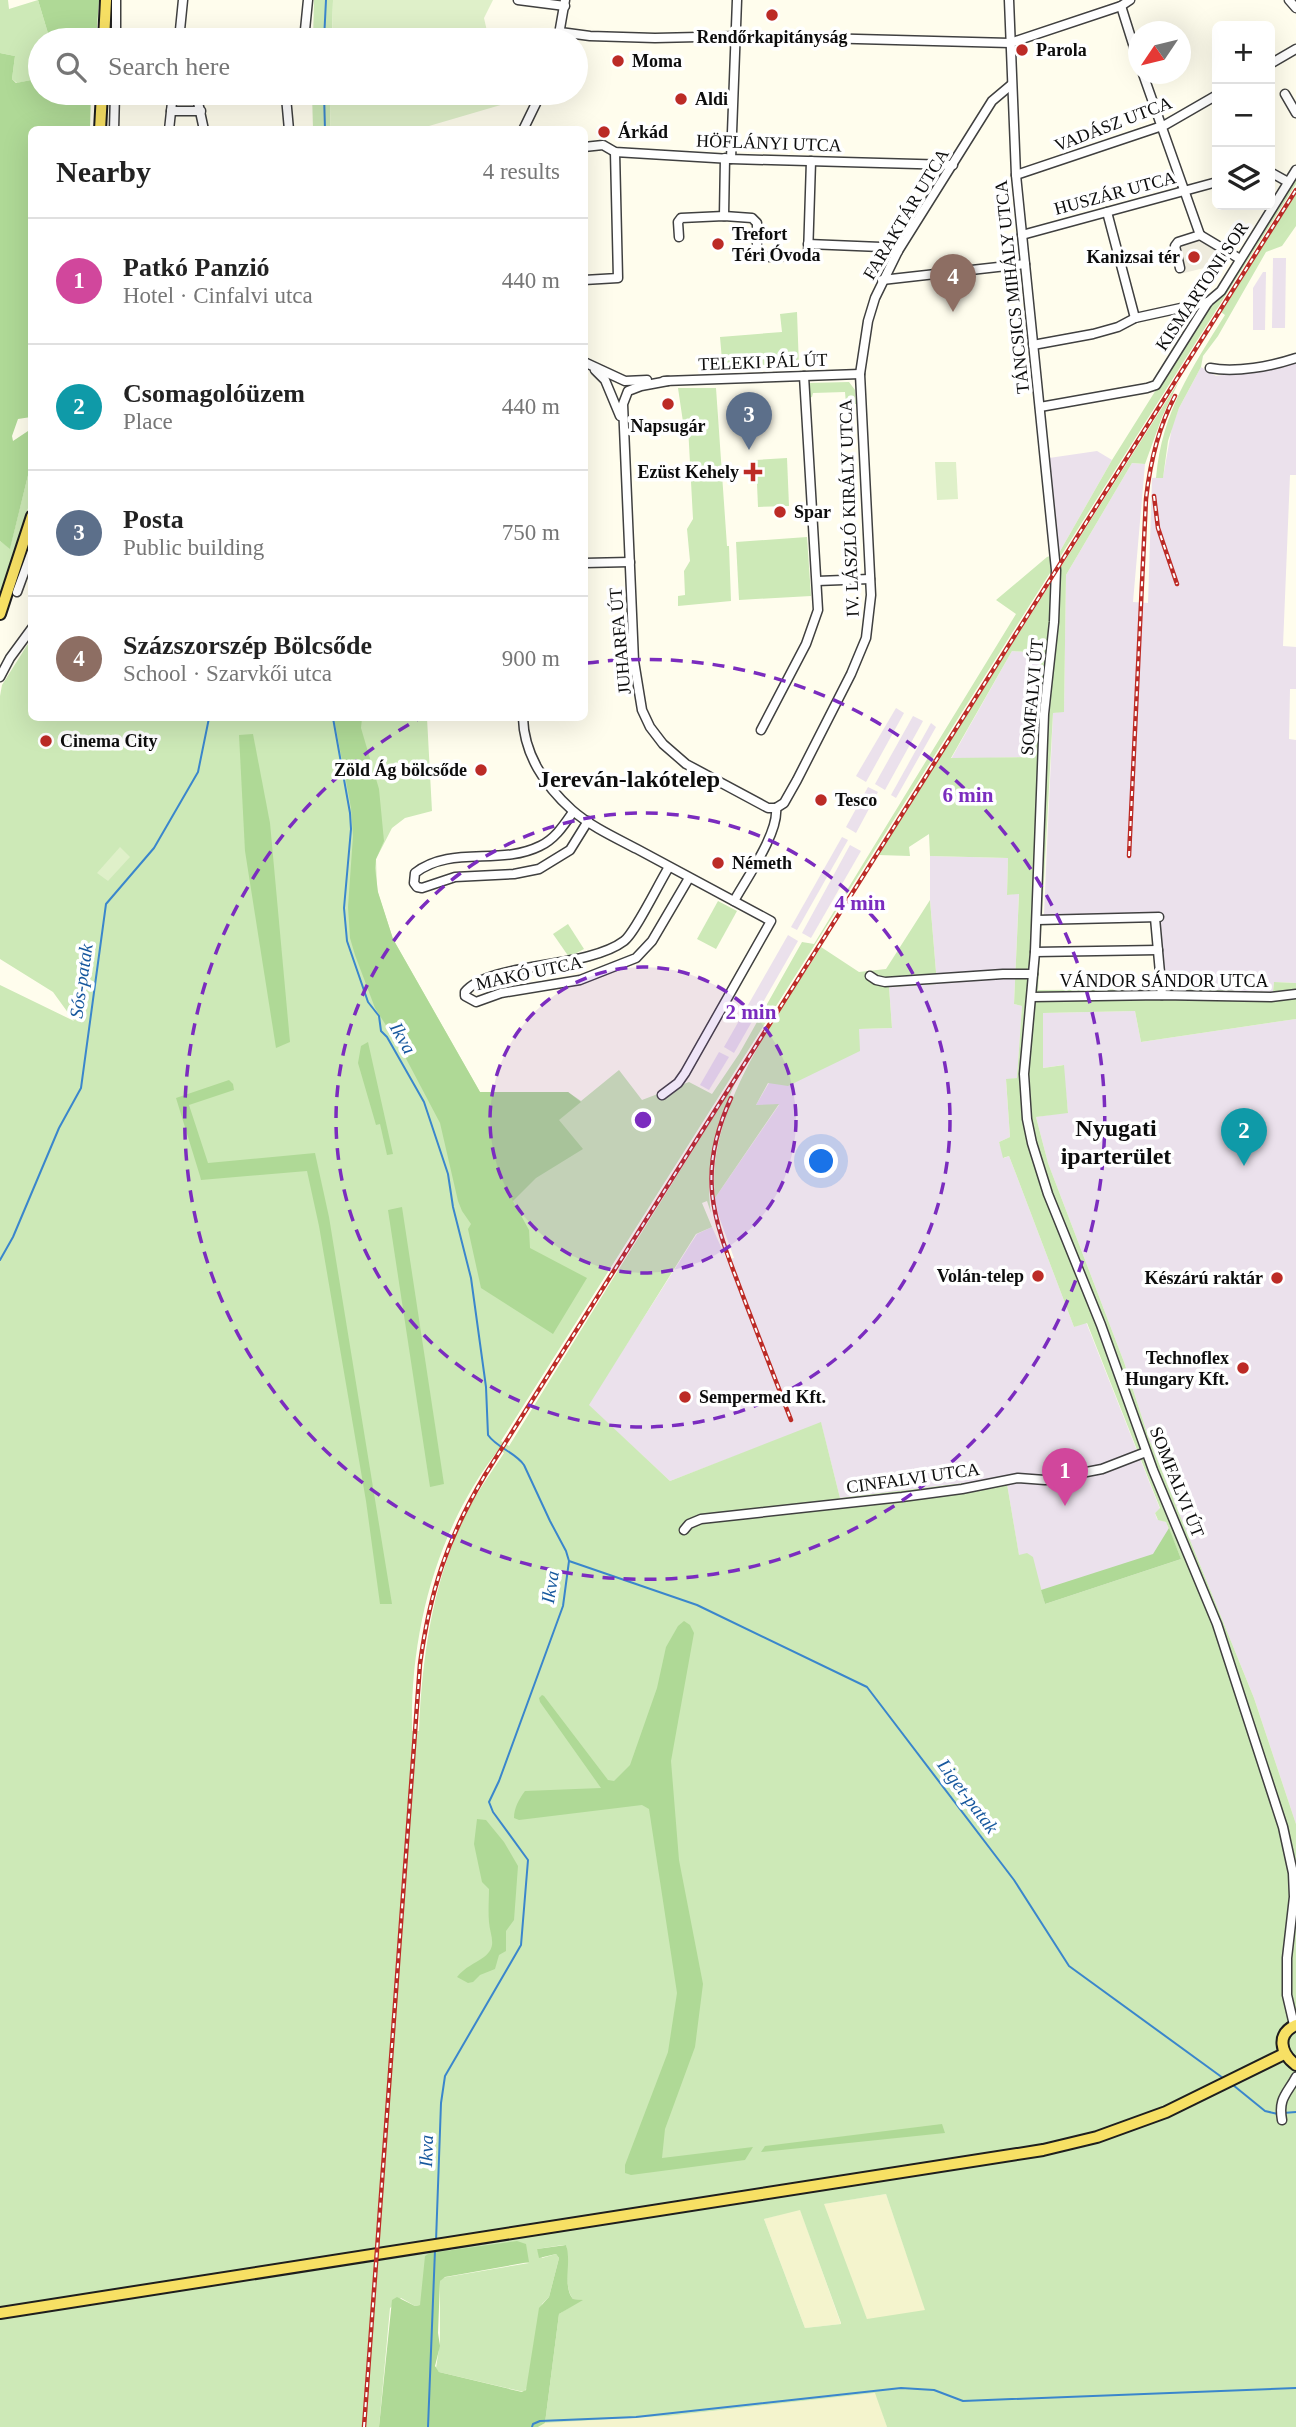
<!DOCTYPE html>
<meta charset="utf-8">
<style>
:root{--surface:#fff;--page:#f2f2f2;--text:#222;--muted:#767676;--line:#e0e0e0;--accent:#2563eb}
body{margin:0;font-family:"Times New Roman",serif;background:var(--page);color:var(--text)}
.controls{position:absolute;right:21px;top:21px;display:grid;overflow:hidden;border-radius:10px;box-shadow:0 7px 28px #0002}
.controls button{width:63px;height:63px;display:grid;place-items:center;padding:0;border:0;border-bottom:2px solid var(--line);background:var(--surface);color:var(--text);font:35px sans-serif}
.compass{position:absolute;left:1128px;top:21px;width:63px;height:63px;border-radius:50%;background:var(--surface);box-shadow:0 7px 28px #0002;rotate:235deg}
.you{position:absolute;left:822px;top:1162px;width:24px;height:24px;margin:-18px;border:5px solid #fff;border-radius:50%;background:#1a73e8;box-shadow:0 0 0 10px #1a73e833}
.badge{display:grid;place-items:center;width:46px;height:46px;border-radius:50%;background:var(--accent);color:#fff;font-size:23px;font-weight:700}
.pin{position:absolute;translate:-50% -58px;filter:drop-shadow(0 2px 4px #0008)}
.pin::after{content:'';position:absolute;top:37px;width:24px;height:21px;background:inherit;clip-path:polygon(0 0,100% 0,50% 100%)}
.list{margin:0;padding:0;list-style:none}
h2{display:flex;justify-content:space-between;align-items:center;height:91px;margin:0;padding:0 28px;font-size:30px}
h2 small{font-size:23px;font-weight:400;color:var(--muted)}
.list li{display:grid;grid-template-columns:46px 1fr auto;gap:21px;align-items:center;box-sizing:border-box;height:126px;padding:0 28px;border-top:2px solid var(--line)}
.list b{display:block;font-size:26px;white-space:nowrap}
.list p{margin:0;font-size:23px;white-space:nowrap;color:var(--muted)}
.list em{font-size:23px;font-style:normal;color:var(--muted)}
.icon{flex:none;width:38px;height:38px;fill:none;stroke:currentColor;stroke-width:2;stroke-linecap:round;stroke-linejoin:round}
.map{position:relative;flex:none;width:1296px;height:2427px;overflow:hidden}
.search{position:absolute;background:var(--surface);box-shadow:0 7px 28px #0002;left:28px;top:28px;width:560px;height:77px;display:flex;align-items:center;gap:18px;box-sizing:border-box;padding:0 24px;border-radius:38px;color:var(--muted);font-size:26px}
.panel{position:absolute;background:var(--surface);box-shadow:0 7px 28px #0002;left:28px;top:126px;width:560px;height:595px;border-radius:10px}
.map>svg:first-child{display:block}
.industrial{fill:#ebe1ec}
.farmland{fill:#f4f4cd}
.green{fill:#cde9b7;fill-rule:evenodd}
.forest{fill:#afd996}
.pitch{fill:#dff0c9}
.plaza{fill:#eeebdd}
.lines{fill:none;stroke-linecap:round;stroke-linejoin:round}
.stream{stroke:#3a86cc;stroke-width:2}
.minor-casing{stroke:#404040;stroke-width:11}
.major-casing{stroke:#1e1e1e;stroke-width:14}
.minor{stroke:#fff;stroke-width:8}
.major{stroke:#f7e064;stroke-width:10}
.rail-casing{stroke:#bc2b26;stroke-width:4.5}
.rail{stroke:#fff;stroke-width:2;stroke-dasharray:5;stroke-linecap:butt}
.ring{fill:none;stroke:#7b2cbf;stroke-width:3.5;stroke-dasharray:12 9}
.poi-dot{fill:#bc2b26;stroke:#fff;stroke-width:2.5}
.labels{text-anchor:middle;dominant-baseline:central;stroke-width:7;stroke-linejoin:round;paint-order:stroke}
.poi-label{font-size:18px;font-weight:bold;fill:#0d0d0d;stroke:#fff;text-anchor:start}
.street-label{font-size:18px;fill:#0d0d0d;stroke:#fff}
.water-label{font-size:19px;font-style:italic;fill:#17589e;stroke:#fff}
.district-label{font-size:24px;font-weight:bold;fill:#0d0d0d;stroke:#fff}
.centre{fill:#7b2cbf;stroke:#fff;stroke-width:3.5}
.ring-label{font-size:21px;text-anchor:middle;font-weight:bold;fill:#7b2cbf;stroke:#fff;stroke-width:7;stroke-linejoin:round;paint-order:stroke}
</style>
<div class="map">
<svg width="1296" height="2427" viewBox="0 0 1296 2427">
<rect width="100%" height="100%" fill="#fffded"/>
<g class="industrial">
<polygon points="1273,258 1286,258 1285,328 1272,328"/>
<polygon points="1263,272 1266,272 1265,330 1253,330 1253,288"/>
<polygon points="1296,362 1296,475 1290,475 1283,646 1296,647 1296,689 1290,689 1289,739 1296,740 1296,983 1274,982 1273,992 1165,990 1157,914 1044,915 1053,713 1064,711 1066,575 1132,463 1145,464 1133,602 1148,603 1152,478 1163,477 1172,427 1179,408 1201,367 1216,376"/>
<polygon points="1097,451 1112,460 1059,553 1049,458"/>
<polygon points="1012,651 1042,653 1029,757 951,759"/>
<polygon points="896,708 904,713 866,782 856,776"/>
<polygon points="913,716 923,721 885,790 875,784"/>
<polygon points="931,723 936,727 896,798 891,795"/>
<polygon points="868,787 878,792 856,833 846,827"/>
<polygon points="842,837 848,840 797,930 791,927"/>
<polygon points="850,845 861,851 811,938 802,933"/>
<polygon points="930,856 1008,858 1007,895 1019,893 1014,1004 1022,1006 1017,1078 1006,1080 1010,1137 999,1142 1004,1158 1009,1156 1016,1174 1074,1327 1086,1322 1160,1509 1155,1513 1157,1519 1166,1522 1181,1559 1045,1604 1041,1590 1019,1556 1006,1478 840,1498 821,1423 670,1481 588,1405 697,1234 712,1227 727,1260 734,1258 718,1214 715,1198 779,1105 756,1105 769,1083 859,1029 892,1028 889,987 937,984 930,900"/>
<polygon points="788,935 798,941 734,1053 724,1047"/>
<polygon points="1135,1011 1141,1042 1296,1019 1296,1824 1254,1698 1149,1439 1124,1362 1048,1163 1036,1117 1068,1112 1063,1065 1043,1068 1042,1013"/>
<polygon points="719,1052 729,1057 709,1090 700,1085"/>
</g>
<g class="farmland">
<polygon points="886,2194 926,2311 867,2320 823,2204"/>
<polygon points="800,2209 841,2324 805,2328 764,2219"/>
<polygon points="876,2393 887,2427 538,2427 545,2423 668,2416"/>
</g>
<g class="green">
<path d="M0 0H8L9 9 38 0 50 40H40C40 55 33 65 31 80L17 83 12 79 15 56 0 53Z"/>
<polygon points="314,0 333,0 332,40 313,40"/>
<polygon points="312,93 331,93 330,129 313,129"/>
<path d="M1296 178V184L501 1441 509 1446 737 1079C717 1123 704 1164 711 1213L707 1201 702 1203 712 1227 696 1234 589 1405 670 1481 821 1422 840 1498 1006 1478 1019 1555 1027 1553 1033 1557 1045 1604 1181 1559 1166 1522 1158 1520 1155 1513 1160 1508 1087 1323 1074 1327 1016 1174 1009 1156 1003 1158 999 1142 1010 1137 1006 1079 1017 1078 1022 1006 1014 1004 1019 894 1007 895 1008 858 930 856 929 834 909 847 910 856 878 855 1179 381 1162 417 1145 464 1132 463 1066 575 1064 712 1053 713 1038 990 1184 989 1273 992 1274 982 1296 983V1019L1141 1042 1135 1011 1043 1013V1068L1064 1065 1068 1113 1036 1117 1048 1163 1124 1362 1149 1439 1254 1698 1296 1824V2427H887L875 2393 668 2416 545 2423 559 2314 581 2300 573 2299C563 2287 570 2262 566 2245H563L537 2249 542 2258 556 2254 559 2258 549 2297 542 2304 527 2388 524 2392 439 2372 436 2368 440 2342V2281L441 2278 529 2263 451 2249 420 2305 415 2306 401 2298 390 2308 379 2427H0V985L74 1021 53 992 0 959V696L2 685 31 639 32 718H427L432 811 405 818 392 828 376 859 377 890 393 939 480 1092H568L581 1101 619 1070 642 1100 689 1082 712 1094 739 1054 802 942 814 944 1016 614 996 600 1047 557 1059 553 1112 460 1208 307 1219 298ZM1012 651 1042 653 1029 757 951 758ZM499 1449 504 1453C491 1473 477 1492 467 1512 433 1579 422 1656 419 1731H412C410 1631 437 1528 499 1449ZM886 2194 925 2310 867 2319 824 2204ZM800 2210 841 2323V2324L805 2328 764 2219Z"/>
<path d="M1296 192V226L1282 246 1266 252 1218 336 1203 356 1201 367 1179 408 1168 441 1163 478H1156C1162 412 1191 369 1225 315L1221 312Z"/>
<polygon points="797,312 799,367 723,372 720,337 782,332 780,314"/>
<polygon points="849,382 855,390 856,404 846,404 845,392 813,393 812,397 808,398 809,383"/>
<polygon points="678,388 716,388 727,546 729,546 731,601 678,606 678,596 685,595 684,571 690,561 687,529 693,519 688,426 683,422"/>
<polygon points="787,458 789,506 758,507 756,460"/>
<polygon points="31,463 31,498 0,602 0,541 10,548"/>
<polygon points="807,537 811,596 739,600 736,542"/>
<path d="M930 900 937 984 889 987 892 1028 859 1029 860 1051 788 1086 768 1083 756 1105 779 1104 715 1198C705 1111 777 1017 821 947L859 972 886 969Z"/>
<polygon points="718,901 737,911 716,949 697,939"/>
<polygon points="568,924 584,949 569,957 553,934"/>
</g>
<g class="forest">
<polygon points="38,0 99,0 96,40 50,40"/>
<polygon points="0,53 15,56 12,79 16,83 31,80 33,64 40,53 40,93 91,93 90,129 32,130 31,417 18,419 12,436 13,441 31,429 31,463 10,549 0,541"/>
<polygon points="334,718 362,718 361,728 379,789 384,841 376,859 375,868 378,892 393,939 480,1092 568,1092 581,1102 559,1120 583,1149 536,1178 513,1201 529,1230 530,1248 587,1278 553,1334 481,1288 468,1229 471,1224 462,1211 458,1201 440,1123 401,1049 375,1008 355,955 350,938 348,907 353,836 351,808"/>
<polygon points="253,734 270,823 290,1042 276,1048 245,851 239,735"/>
<polygon points="368,1042 393,1154 387,1155 380,1124 376,1125 358,1063 361,1046"/>
<polygon points="229,1080 233,1084 234,1090 189,1105 208,1163 315,1153 329,1217 392,1604 380,1604 366,1501 319,1226 307,1171 201,1180 200,1176 176,1098"/>
<polygon points="402,1207 444,1484 430,1487 388,1210"/>
<polygon points="1169,1528 1181,1559 1045,1604 1041,1590 1153,1554"/>
<path d="M684 1621 690 1625 694 1633 671 1761 679 1860 703 1984 695 2047 665 2129 662 2158 753 2147 745 2160 631 2175 625 2173V2165L668 2052 677 1993 649 1809 642 1805 519 1820 514 1818C514 1808 519 1799 525 1791L601 1788 540 1702 539 1698 542 1695 544 1696 608 1780 614 1781 630 1765 657 1688 666 1647 678 1626Z"/>
<path d="M477 1819 486 1820 504 1842 518 1866 514 1920 506 1931V1951L499 1955 495 1969 480 1975 473 1982 468 1983 457 1977C465 1967 474 1964 484 1957 498 1946 490 1936 489 1922 488 1911 489 1899 489 1889L482 1882 474 1844Z"/>
<polygon points="942,2124 945,2133 761,2152 765,2146"/>
<path d="M517 2241 526 2244 529 2262 445 2277 440 2281 438 2333 440 2346 435 2366 439 2372 522 2392 526 2390 539 2308 549 2297 559 2258 556 2254 539 2258 537 2249 566 2245C572 2262 562 2286 573 2299L583 2300 559 2314 545 2423 538 2427H379L392 2300 397 2297 415 2306 420 2305 425 2256 430 2253Z"/>
</g>
<g class="pitch">
<polygon points="333,0 493,0 484,18 489,40 332,40"/>
<polygon points="331,93 501,93 504,104 429,126 427,129 330,129"/>
<polygon points="935,462 956,462 958,499 937,500"/>
<polygon points="120,847 130,857 108,881 97,873"/>
</g>
<polygon class="plaza" points="1202,232 1221,246 1204,268 1180,274 1173,242"/>
<g class="lines">
<g class="stream">
<polyline points="324,40 326,0"/>
<polyline points="324,93 325,130"/>
<path d="M333 718 350 813 351 829 344 908 347 941 368 1002 379 1016 381 1031 387 1037 424 1102 448 1174 453 1207 471 1278 486 1387 488 1435C497 1448 515 1452 524 1465L550 1521 566 1551 569 1561 563 1606 499 1781 489 1802 493 1812 528 1860 521 1945 445 2076 441 2103 436 2241"/>
<polyline points="0,1260 13,1237 59,1128 81,1088 106,904 154,848 198,772 209,718"/>
<polyline points="569,1561 697,1605 867,1687 1014,1880 1069,1966 1223,2078"/>
<polyline points="1233,2085 1265,2111 1278,2114"/>
<polyline points="1283,2113 1296,2112"/>
<polyline points="428,2427 435,2250"/>
<polyline points="532,2427 533,2424 540,2421 636,2417 901,2388 934,2390 963,2401 1296,2388"/>
</g>
<g class="minor-casing">
<g id="minor">
<polyline points="518,0 565,6"/>
<polyline points="1009,0 1016,175 1056,570 1054,622 1044,714 1035,952 1024,1074 1027,1119 1032,1143 1048,1194 1101,1325 1153,1470 1217,1624 1283,1827 1293,1873 1294,1897 1287,1958 1287,1995 1294,2025"/>
<polyline points="1289,0 1296,8"/>
<polyline points="1121,6 1138,60"/>
<polyline points="560,32 590,36 655,38 742,36 1010,43 1121,6 1130,0"/>
<polyline points="116,40 116,0"/>
<polyline points="179,40 183,0"/>
<polyline points="304,40 308,0"/>
<polyline points="558,40 565,0"/>
<polyline points="1270,64 1296,49"/>
<polyline points="1143,74 1200,235"/>
<polyline points="196,93 204,130"/>
<polyline points="288,93 286,97 289,130"/>
<polyline points="1285,94 1296,113"/>
<polyline points="171,111 201,111"/>
<polyline points="114,130 115,93"/>
<polyline points="169,130 173,93"/>
<polyline points="523,130 541,93"/>
<polyline points="584,147 603,145 615,152 731,159 953,165"/>
<polyline points="731,159 737,0"/>
<polyline points="1270,172 1288,182"/>
<polyline points="1016,175 1165,125 1217,95"/>
<polyline points="1107,212 1135,318"/>
<polyline points="724,216 725,158"/>
<polyline points="1022,235 1217,182"/>
<polyline points="1200,235 1240,259"/>
<polyline points="679,237 678,222 681,218 724,216 752,218 757,223 757,257 808,256 811,161"/>
<polyline points="808,244 881,247 898,251"/>
<polyline points="1180,268 1175,246 1178,242 1200,235"/>
<polyline points="584,280 618,278 615,152"/>
<polyline points="882,280 1025,264"/>
<polyline points="1033,345 1093,334 1118,327 1135,318 1208,302"/>
<polyline points="584,362 625,381 647,380"/>
<path d="M1210 368C1236 373 1272 366 1296 358"/>
<polyline points="595,370 605,380 620,416"/>
<polyline points="664,381 860,374"/>
<polyline points="668,381 641,386 628,391 623,404 634,661 642,710 650,727 663,744 686,764 768,808 776,808"/>
<polyline points="1040,407 1147,388 1156,385 1208,302 1221,291 1296,170"/>
<polyline points="584,563 630,562"/>
<polyline points="817,581 870,579"/>
<polyline points="17,592 32,551"/>
<polyline points="0,677 10,658 32,628"/>
<path d="M523 718C524 754 545 786 572 810 590 826 616 838 637 849 681 873 726 897 771 921L685 1073 678 1083 662 1095"/>
<polyline points="761,730 806,644 818,610 804,376"/>
<polyline points="776,808 784,803 797,780 851,674 866,638 871,595 860,374 868,321 875,298 898,251 992,101 1011,85"/>
<path d="M573 812C564 825 555 839 540 846 500 866 451 845 415 873L414 883 417 887 422 888 455 877 514 874 539 869 570 850 588 821"/>
<path d="M669 867C660 881 635 933 624 941 587 969 489 962 465 992V996L476 1002 501 993 580 980 636 958 652 941 689 878"/>
<path d="M734 901C746 879 779 833 776 808"/>
<polyline points="1155,918 1162,995"/>
<polyline points="1037,920 1159,917"/>
<polyline points="1035,952 1158,950"/>
<polyline points="870,976 876,980 885,982 1003,974 1033,974"/>
<polyline points="1032,997 1162,995 1271,997 1296,994"/>
<polyline points="684,1530 689,1524 701,1519 902,1497 962,1489 1018,1478 1045,1480 1102,1469 1146,1452"/>
<path d="M1282 2120C1278 2098 1287 2094 1296 2077"/>
</g>
</g>
<g class="major-casing">
<g id="major">
<polyline points="104,40 106,0"/>
<polyline points="100,130 102,93"/>
<polyline points="0,614 32,516"/>
<path d="M1296 2025C1276 2034 1280 2053 1296 2065"/>
<polyline points="0,2313 1043,2150 1097,2137 1166,2112 1284,2054"/>
</g>
</g>
<use href="#minor" class="minor"/>
<use href="#major" class="major"/>
<g class="rail-casing">
<g id="rail">
<polyline points="1154,496 1158,528 1177,584"/>
<path d="M1129 856 1146 499C1150 463 1158 428 1175 396"/>
<path d="M731 1098C693 1181 717 1226 746 1304 761 1343 776 1381 791 1420"/>
<path d="M364 2427 420 1664C430 1591 447 1539 485 1475L1296 190"/>
</g>
</g>
<use href="#rail" class="rail"/>
</g>
<circle cx="643" cy="1120" r="153" fill="#7b2cbf" fill-opacity=".12"/>
<g class="ring">
<circle cx="643" cy="1120" r="153"/>
<circle cx="643" cy="1120" r="307"/>
<path d="M587 663A460 460 0 1 1 420 718"/>
</g>
<g class="poi-dot">
<circle cx="772" cy="15" r="7"/>
<circle cx="1022" cy="50" r="7"/>
<circle cx="618" cy="61" r="7"/>
<circle cx="681" cy="99" r="7"/>
<circle cx="604" cy="132" r="7"/>
<circle cx="718" cy="244" r="7"/>
<circle cx="1194" cy="257" r="7"/>
<circle cx="668" cy="404" r="7"/>
<path d="M749.5 461.5h7v7h7v7h-7v7h-7v-7h-7v-7h7z"/>
<circle cx="780" cy="512" r="7"/>
<circle cx="46" cy="741" r="7"/>
<circle cx="481" cy="770" r="7"/>
<circle cx="821" cy="800" r="7"/>
<circle cx="718" cy="863" r="7"/>
<circle cx="1038" cy="1276" r="7"/>
<circle cx="1277" cy="1278" r="7"/>
<circle cx="1243" cy="1368" r="7"/>
<circle cx="685" cy="1397" r="7"/>
</g>
<g class="labels">
<g class="poi-label">
<text x="772" y="37" text-anchor="middle">Rendőrkapitányság</text>
<text x="1036" y="50">Parola</text>
<text x="632" y="61">Moma</text>
<text x="695" y="99">Aldi</text>
<text x="618" y="132">Árkád</text>
<text x="732" y="234">Trefort<tspan x="732" dy="21">Téri Óvoda</tspan></text>
<text x="1180" y="257" text-anchor="end">Kanizsai tér</text>
<text x="668" y="426" text-anchor="middle">Napsugár</text>
<text x="739" y="472" text-anchor="end">Ezüst Kehely</text>
<text x="794" y="512">Spar</text>
<text x="60" y="741">Cinema City</text>
<text x="467" y="770" text-anchor="end">Zöld Ág bölcsőde</text>
<text x="835" y="800">Tesco</text>
<text x="732" y="863">Németh</text>
<text x="1024" y="1276" text-anchor="end">Volán-telep</text>
<text x="1263" y="1278" text-anchor="end">Készárú raktár</text>
<text x="1229" y="1358" text-anchor="end">Technoflex<tspan x="1229" dy="21">Hungary Kft.</tspan></text>
<text x="699" y="1397">Sempermed Kft.</text>
</g>
<g class="street-label">
<text transform="translate(1113 124) rotate(-21)">VADÁSZ UTCA</text>
<text transform="translate(769 143) rotate(2)">HÖFLÁNYI UTCA</text>
<text transform="translate(1115 193) rotate(-15)">HUSZÁR UTCA</text>
<text transform="translate(906 214) rotate(-59)">FARAKTÁR UTCA</text>
<text transform="translate(1202 286) rotate(-56)">KISMARTONI SOR</text>
<text transform="translate(1012 287) rotate(-96)">TÁNCSICS MIHÁLY UTCA</text>
<text transform="translate(763 362) rotate(-2)">TELEKI PÁL ÚT</text>
<text transform="translate(849 508) rotate(-92)">IV. LÁSZLÓ KIRÁLY UTCA</text>
<text transform="translate(620 641) rotate(-95)">JUHARFA ÚT</text>
<text transform="translate(1032 697) rotate(-85)">SOMFALVI ÚT</text>
<text transform="translate(529 973) rotate(-12)">MAKÓ UTCA</text>
<text x="1164" y="981">VÁNDOR SÁNDOR UTCA</text>
<text transform="translate(913 1478) rotate(-8)">CINFALVI UTCA</text>
<text transform="translate(1177 1482) rotate(68)">SOMFALVI ÚT</text>
</g>
<g class="water-label">
<text transform="translate(81 981) rotate(-82)">Sós-patak</text>
<text transform="translate(403 1038) rotate(60)">Ikva</text>
<text transform="translate(550 1587) rotate(-81)">Ikva</text>
<text transform="translate(968 1796) rotate(53)">Liget-patak</text>
<text transform="translate(426 2151) rotate(-88)">Ikva</text>
</g>
<g class="district-label">
<text x="629" y="779">Jereván-lakótelep</text>
<text x="1116" y="1128">Nyugati<tspan x="1116" dy="28">iparterület</tspan></text>
</g>
</g>
<circle cx="643" cy="1120" r="10" class="centre"/>
<g class="ring-label">
<text x="968" y="802">6 min</text>
<text x="860" y="910">4 min</text>
<text x="751" y="1019">2 min</text>
</g>
</svg>
<div class="controls">
<button>+</button>
<button>−</button>
<button><svg class="icon" aria-label="layers" viewBox="0 0 24 24"><path d="M12 4l9 5-9 5-9-5zM3 14l9 5 9-5"/></svg></button>
</div>
<svg class="compass" viewBox="-18 -18 36 36"><path d="M0-13l5 13h-10z" fill="#e53935"/><path d="M0 13l5-13h-10z" fill="#767676"/></svg>
<div class="you"></div>
<div class="pin badge" style="left:1065px;top:1506px;background:#d1479c">1</div>
<div class="pin badge" style="left:1244px;top:1166px;background:#0f9aa8">2</div>
<div class="pin badge" style="left:749px;top:450px;background:#5c6f8a">3</div>
<div class="pin badge" style="left:953px;top:312px;background:#8d6e63">4</div>
<div class="search"><svg class="icon" aria-label="search" viewBox="0 0 24 24"><circle cx="10" cy="10" r="6"/><path d="M15 15l6 6"/></svg>Search here</div>
<section class="panel">
<h2>Nearby<small>4 results</small></h2>
<ul class="list">
<li><span class="badge" style="background:#d1479c">1</span><div><b>Patkó Panzió</b><p>Hotel · Cinfalvi utca</p></div><em>440 m</em></li>
<li><span class="badge" style="background:#0f9aa8">2</span><div><b>Csomagolóüzem</b><p>Place</p></div><em>440 m</em></li>
<li><span class="badge" style="background:#5c6f8a">3</span><div><b>Posta</b><p>Public building</p></div><em>750 m</em></li>
<li><span class="badge" style="background:#8d6e63">4</span><div><b>Százszorszép Bölcsőde</b><p>School · Szarvkői utca</p></div><em>900 m</em></li>
</ul>
</section>
</div>
